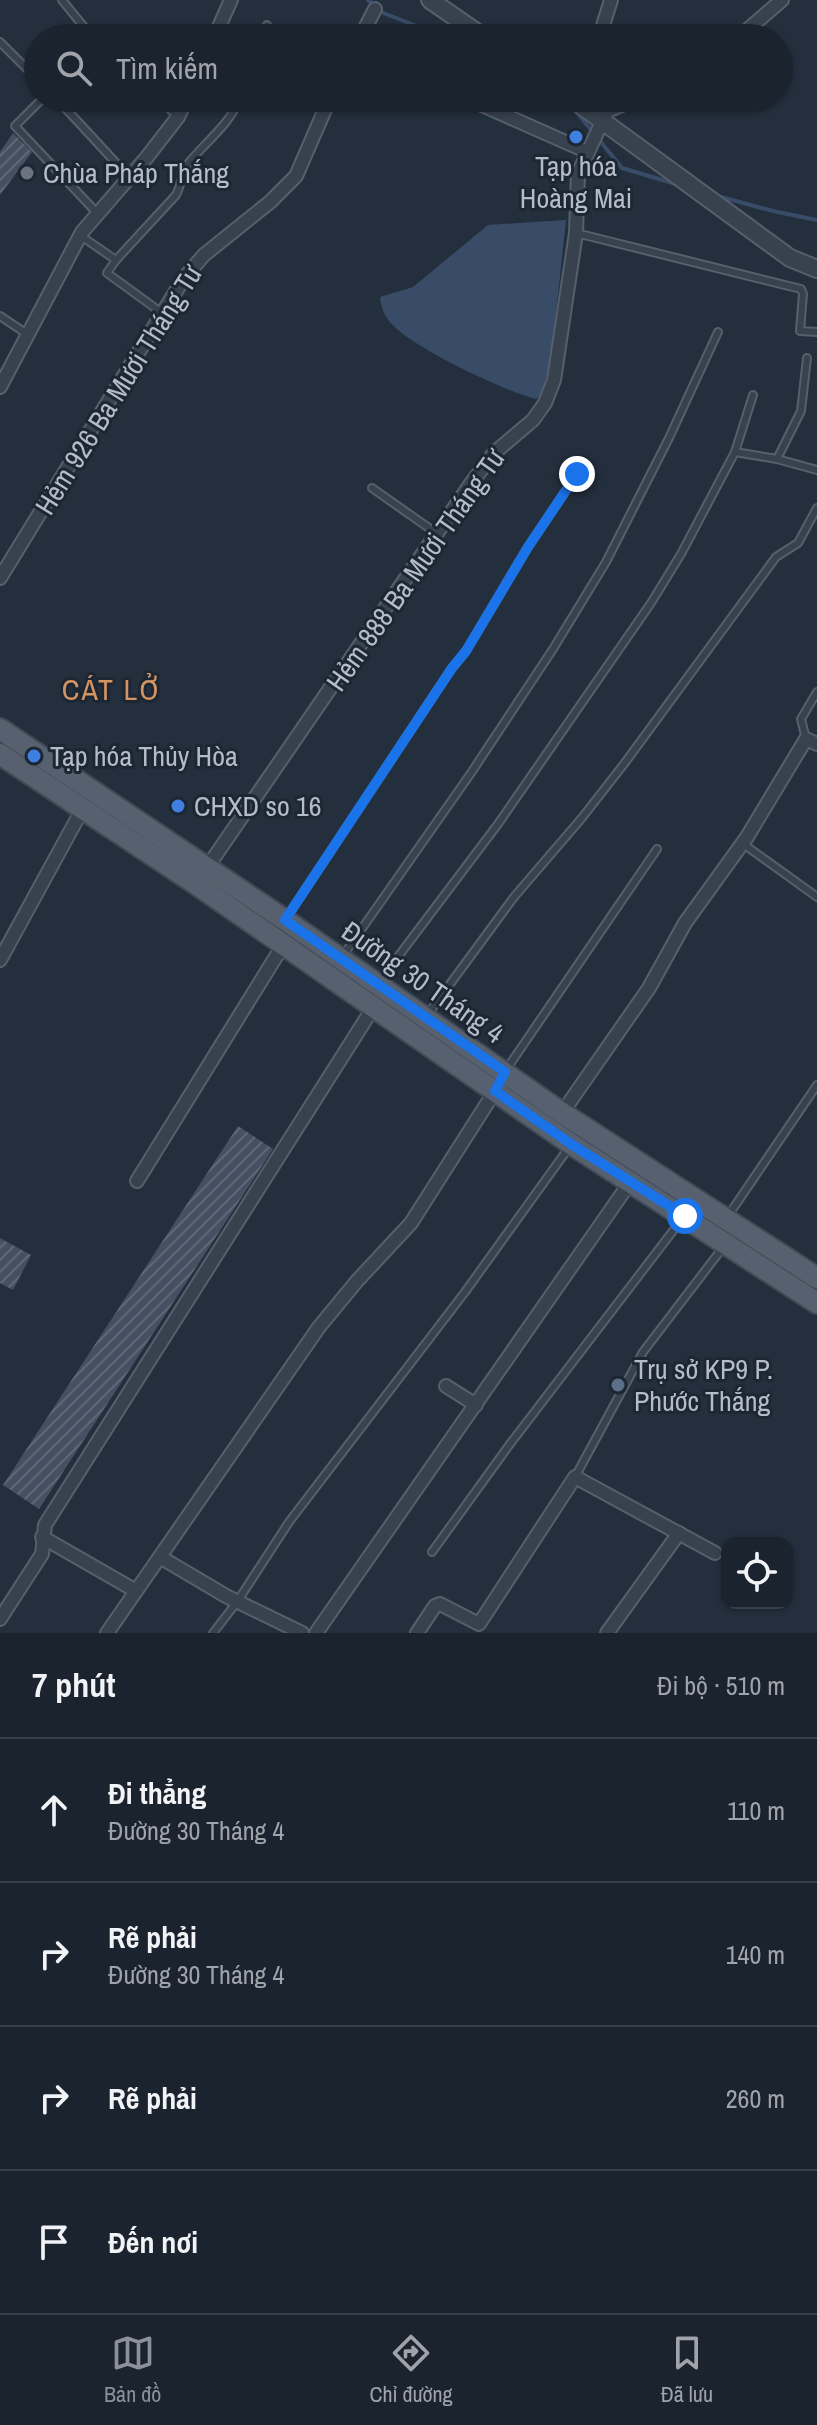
<!DOCTYPE html>
<html lang="vi">
<meta charset="utf-8">
<style>
:root{--surface:#1b232e;--page:#282f3a;--text:#f1f3f6;--muted:#a0a4aa;--line:#39404a;--accent:#8c9099}
body{margin:0;font-family:"Archivo Narrow",sans-serif;background:var(--page);color:var(--text)}
.controls{position:absolute;right:24px;bottom:24px;display:grid;overflow:hidden;border-radius:16px;box-shadow:0 2px 6px #0004}
.controls button{width:72px;height:72px;display:grid;place-items:center;padding:0;border:0;border-bottom:2px solid var(--line);background:var(--surface);color:var(--text);font:40px sans-serif}
.stop{position:absolute;width:24px;height:24px;margin:-18px;border:6px solid #1a73e8;border-radius:50%;background:#fff}
.stop.end{background:#1a73e8;border-color:#fff;box-shadow:0 2px 8px #0008}
.list{margin:0;padding:0;list-style:none}
h2{display:flex;justify-content:space-between;align-items:center;height:104px;margin:0;padding:0 32px;font-size:34px}
h2 small{font-size:26px;font-weight:400;color:var(--muted)}
.list li{display:grid;grid-template-columns:52px 1fr auto;gap:24px;align-items:center;box-sizing:border-box;height:144px;padding:0 32px;border-top:2px solid var(--line)}
.list b{display:block;font-size:30px;white-space:nowrap}
.list p{margin:0;font-size:26px;white-space:nowrap;color:var(--muted)}
.list em{font-size:26px;font-style:normal;color:var(--muted)}
.icon{flex:none;width:44px;height:44px;fill:none;stroke:currentColor;stroke-width:2;stroke-linecap:round;stroke-linejoin:round}
.map{position:relative;flex:none;width:817px;height:1633px;overflow:hidden}
.search{position:absolute;background:var(--surface);box-shadow:0 2px 6px #0004;left:24px;right:24px;top:24px;height:88px;display:flex;align-items:center;gap:20px;box-sizing:border-box;padding:0 28px;border-radius:44px;color:var(--muted);font-size:30px}
.sheet{height:680px;background:var(--surface)}
nav{display:flex;justify-content:space-around;align-items:center;box-sizing:border-box;height:112px;border-top:2px solid var(--line);background:var(--surface);font-size:22px;color:var(--muted)}
nav a{display:grid;justify-items:center;gap:4px}
nav .on{color:var(--accent)}
.map>svg:first-child{display:block}
.water{fill:#394c67}
.lines{fill:none;stroke-linecap:round;stroke-linejoin:round}
.stream{stroke:#394c67;stroke-width:4}
.building{fill:url(#building-hatch)}
.service-casing{stroke:#565f6c;stroke-width:10}
.minor-casing{stroke:#565f6c;stroke-width:16}
.tertiary-casing{stroke:#565f6c;stroke-width:20}
.primary-casing{stroke:#414a57;stroke-width:24}
.service{stroke:#38414e;stroke-width:6}
.minor{stroke:#38414e;stroke-width:12}
.tertiary{stroke:#38414e;stroke-width:16}
.primary{stroke:#56606e;stroke-width:20}
.route{stroke:#1a73e8;stroke-width:10}
.shop-dot{fill:#3f7fe0;stroke:#1d2633;stroke-width:3}
.worship-dot{fill:#6b7280;stroke:#1d2633;stroke-width:3}
.service-dot{fill:#5c6f8a;stroke:#1d2633;stroke-width:3}
.labels{text-anchor:middle;dominant-baseline:central;stroke-width:6;stroke-linejoin:round;paint-order:stroke}
.poi-label{font-size:28px;fill:#b4bcc9;stroke:#1d2633;text-anchor:start}
.street-label{font-size:28px;fill:#b4bcc9;stroke:#1d2633}
.neighbourhood-label{font-size:30px;letter-spacing:2px;fill:#d59563;stroke:#1d2633}
</style>
<div class="map">
<svg width="817" height="1633" viewBox="0 0 817 1633">
<defs>
<pattern id="building-hatch" width="6" height="6" patternUnits="userSpaceOnUse" patternTransform="scale(2)"><rect width="6" height="6" fill="#455162"/><path d="M-1 1l2-2M0 6l6-6M5 7l2-2" fill="none" stroke="#5d6877"/></pattern>
</defs>
<rect width="100%" height="100%" fill="#242f3e"/>
<path class="water" d="M566 220 551 361 541 395 536 399C504 391 421 351 397 329 387 321 381 310 380 297L413 287 488 225Z"/>
<g class="lines">
<g class="stream">
<polyline points="368,0 383,13 448,38"/>
<polyline points="574,109 622,168 679,185"/>
<polyline points="714,195 773,211 817,220"/>
</g>
</g>
<g class="building">
<polygon points="13,133 32,152 0,195 0,152"/>
<polygon points="238,1126 273,1149 39,1509 3,1485"/>
<polygon points="0,1238 31,1255 13,1290 0,1283"/>
</g>
<g class="lines">
<g class="service-casing">
<g id="service">
<polyline points="62,0 93,38"/>
<polyline points="263,38 267,25"/>
<polyline points="0,42 38,80"/>
<polyline points="43,98 15,126 97,213"/>
<polyline points="56,98 129,177"/>
<polyline points="156,98 178,116"/>
<polyline points="576,233 801,289 803,294 800,331 817,332"/>
<polyline points="81,236 116,260 107,273 162,313"/>
<path d="M116 260 176 195C181 186 182 172 187 165 205 142 229 126 240 98"/>
<polyline points="0,316 27,334"/>
<polyline points="735,452 777,459 817,470"/>
<polyline points="777,459 801,411 807,358"/>
<polyline points="372,488 436,533"/>
<polyline points="806,739 801,719 817,692"/>
<polyline points="742,843 817,897"/>
<polyline points="287,917 452,668 466,651 528,547 577,474"/>
<polyline points="342,957 471,773 553,649 606,562 669,438 718,332"/>
<polyline points="379,982 498,824 651,603 681,554 735,452 753,395"/>
<polyline points="428,1014 514,897 581,819 624,764 776,557 798,543 817,508"/>
<polyline points="506,1070 657,849"/>
<polyline points="728,1216 817,1085"/>
<polyline points="575,1477 643,1352 724,1246"/>
<polyline points="432,1552 510,1444 682,1219"/>
<polyline points="213,1633 237,1602 289,1522 465,1292 570,1146"/>
</g>
</g>
<g class="minor-casing">
<g id="minor">
<polyline points="214,38 231,0"/>
<polyline points="360,38 375,9"/>
<polyline points="602,38 601,32 611,0"/>
<polyline points="738,38 782,0"/>
<polyline points="466,98 588,152"/>
<polyline points="607,111 639,98"/>
<polyline points="0,387 82,232 147,157 178,117 187,98"/>
<polyline points="0,578 184,278 204,255 270,202 296,176 330,98"/>
<polyline points="204,872 472,482 494,453 533,420 545,403 554,380 576,233 578,174 607,111 608,98"/>
<polyline points="0,960 82,810"/>
<polyline points="562,1113 649,988 685,923 747,837 806,739 817,744"/>
<polyline points="137,1181 282,947"/>
<polyline points="446,1386 476,1405"/>
<polyline points="42,1537 136,1591"/>
<polyline points="160,1557 226,1596 302,1633"/>
<polyline points="0,1619 42,1554 45,1525 373,1008"/>
<polyline points="107,1633 319,1327 357,1281 411,1223 495,1091"/>
<polyline points="316,1633 631,1181"/>
<polyline points="417,1633 435,1606 440,1604 479,1624 575,1477 715,1553"/>
<polyline points="607,1633 679,1533"/>
</g>
</g>
<g class="tertiary-casing">
<g id="tertiary">
<polyline points="430,0 485,38"/>
<polyline points="571,98 790,258 817,269"/>
</g>
</g>
<g class="primary-casing">
<g id="primary">
<polyline points="0,729 285,920 562,1113 817,1278"/>
<polyline points="0,754 196,884 571,1144 817,1303"/>
</g>
</g>
<use href="#service" class="service"/>
<use href="#minor" class="minor"/>
<use href="#tertiary" class="tertiary"/>
<use href="#primary" class="primary"/>
</g>
<g class="lines">
<polyline class="route" points="577,474 528,547 466,651 452,668 285,920 505,1072 495,1091 571,1144 685,1216"/>
</g>
<g class="shop-dot">
<circle cx="576" cy="137" r="8"/>
<circle cx="34" cy="756" r="8"/>
<circle cx="178" cy="806" r="8"/>
</g>
<circle class="worship-dot" cx="27" cy="173" r="8"/>
<circle class="service-dot" cx="618" cy="1385" r="8"/>
<g class="labels">
<g class="poi-label">
<text x="576" y="166" text-anchor="middle">Tạp hóa<tspan x="576" dy="32">Hoàng Mai</tspan></text>
<text x="43" y="173">Chùa Pháp Thắng</text>
<text x="50" y="756">Tạp hóa Thủy Hòa</text>
<text x="194" y="806">CHXD so 16</text>
<text x="634" y="1369">Trụ sở KP9 P.<tspan x="634" dy="32">Phước Thắng</tspan></text>
</g>
<g class="street-label">
<text transform="translate(118 390) rotate(-58)">Hẻm 926 Ba Mươi Tháng Tư</text>
<text transform="translate(415 570) rotate(-55)">Hẻm 888 Ba Mươi Tháng Tư</text>
<text transform="translate(423 982) rotate(35)">Đường 30 Tháng 4</text>
</g>
<g class="neighbourhood-label">
<text x="111" y="689">CÁT LỞ</text>
</g>
</g>
</svg>
<div class="controls">
<button><svg class="icon" aria-label="locate" viewBox="0 0 24 24"><circle cx="12" cy="12" r="6"/><path d="M12 2v4M12 18v4M2 12h4M18 12h4"/></svg></button>
</div>
<div class="stop" style="left:685px;top:1216px"></div>
<div class="stop end" style="left:577px;top:474px"></div>
<div class="search"><svg class="icon" aria-label="search" viewBox="0 0 24 24"><circle cx="10" cy="10" r="6"/><path d="M15 15l6 6"/></svg>Tìm kiếm</div>
</div>
<section class="sheet">
<h2>7 phút<small>Đi bộ · 510 m</small></h2>
<ul class="list">
<li><svg class="icon" aria-label="ahead" viewBox="0 0 24 24"><path d="M12 20V5M6 11l6-6 6 6"/></svg><div><b>Đi thẳng</b><p>Đường 30 Tháng 4</p></div><em>110 m</em></li>
<li><svg class="icon" aria-label="right" viewBox="0 0 24 24"><path d="M7 20v-9h11M14 6l5 5-5 5"/></svg><div><b>Rẽ phải</b><p>Đường 30 Tháng 4</p></div><em>140 m</em></li>
<li><svg class="icon" aria-label="right" viewBox="0 0 24 24"><path d="M7 20v-9h11M14 6l5 5-5 5"/></svg><div><b>Rẽ phải</b></div><em>260 m</em></li>
<li><svg class="icon" aria-label="arrive" viewBox="0 0 24 24"><path d="M6 21V4h12l-3 4 3 4H6"/></svg><div><b>Đến nơi</b></div></li>
</ul>
</section>
<nav>
<a class="on"><svg class="icon" aria-label="map" viewBox="0 0 24 24"><path d="M3 6l6-2 6 2 6-2v14l-6 2-6-2-6 2zM9 4v14M15 6v14"/></svg>Bản đồ</a>
<a><svg class="icon" aria-label="directions" viewBox="0 0 24 24"><path d="M12 3l9 9-9 9-9-9zM9 14v-3h6M13 9l2 2-2 2"/></svg>Chỉ đường</a>
<a><svg class="icon" aria-label="saved" viewBox="0 0 24 24"><path d="M7 4h10v16l-5-4-5 4z"/></svg>Đã lưu</a>
</nav>
